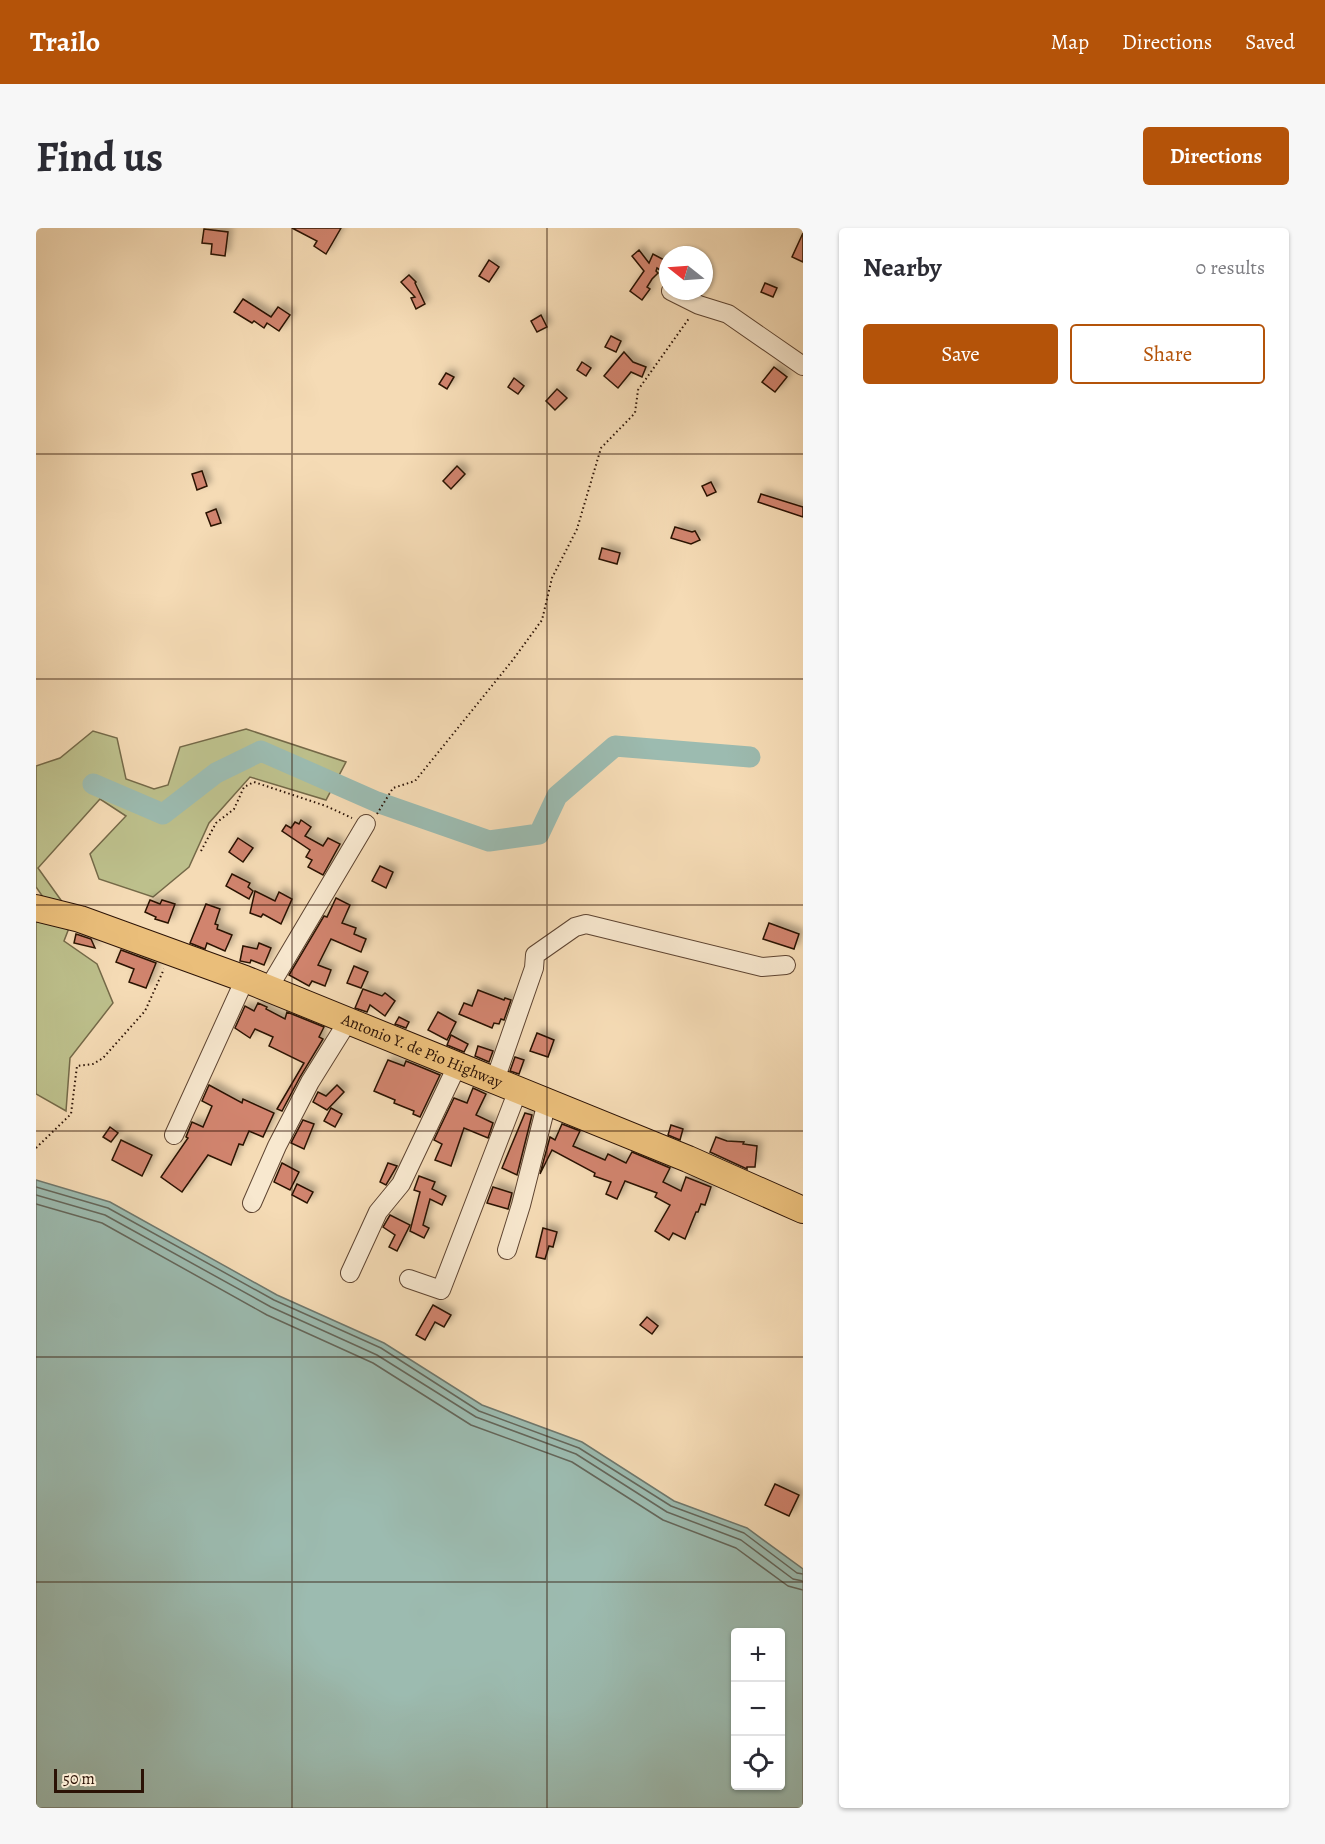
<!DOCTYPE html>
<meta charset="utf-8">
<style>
:root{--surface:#fff;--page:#f7f7f7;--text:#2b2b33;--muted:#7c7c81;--line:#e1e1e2;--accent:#b45309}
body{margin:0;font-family:Alegreya,serif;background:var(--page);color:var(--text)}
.controls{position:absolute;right:18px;bottom:18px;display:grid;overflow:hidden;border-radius:6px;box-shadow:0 2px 4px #0004}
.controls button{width:54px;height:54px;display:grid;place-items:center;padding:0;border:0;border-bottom:2px solid var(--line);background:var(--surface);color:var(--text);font:30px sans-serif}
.compass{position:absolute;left:623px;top:18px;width:54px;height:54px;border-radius:50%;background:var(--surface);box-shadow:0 2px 4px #0004;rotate:287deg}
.scale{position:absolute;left:18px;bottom:15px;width:90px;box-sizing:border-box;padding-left:6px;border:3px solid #2b1205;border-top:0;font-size:16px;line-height:21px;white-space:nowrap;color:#2b1205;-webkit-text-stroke:4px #f8e8cf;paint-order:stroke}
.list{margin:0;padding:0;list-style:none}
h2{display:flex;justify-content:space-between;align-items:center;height:78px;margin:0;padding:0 24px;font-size:26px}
h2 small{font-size:20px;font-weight:400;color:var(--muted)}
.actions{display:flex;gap:12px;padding:18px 24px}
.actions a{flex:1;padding:14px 0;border:2px solid var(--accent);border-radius:6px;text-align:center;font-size:21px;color:var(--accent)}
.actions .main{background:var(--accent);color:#fff}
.icon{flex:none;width:33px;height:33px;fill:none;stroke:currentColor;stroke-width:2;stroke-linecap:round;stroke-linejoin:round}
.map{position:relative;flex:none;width:767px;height:1580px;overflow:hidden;border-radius:6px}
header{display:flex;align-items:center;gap:36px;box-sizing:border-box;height:84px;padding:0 30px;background:var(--accent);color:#fff}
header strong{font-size:28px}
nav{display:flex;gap:33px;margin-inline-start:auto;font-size:21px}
.intro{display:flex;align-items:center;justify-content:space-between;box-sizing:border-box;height:144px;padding:0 36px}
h1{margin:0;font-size:42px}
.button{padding:15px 27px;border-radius:6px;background:var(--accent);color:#fff;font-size:21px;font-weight:700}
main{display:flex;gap:36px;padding:0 36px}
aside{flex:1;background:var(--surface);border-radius:6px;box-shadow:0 2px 4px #0004}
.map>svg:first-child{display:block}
.green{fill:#bdc08c;stroke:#746948;stroke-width:1.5}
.water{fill:#9cbbb0;stroke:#6f776c;stroke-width:1.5;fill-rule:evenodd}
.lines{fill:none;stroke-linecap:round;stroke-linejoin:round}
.shore{stroke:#64665a;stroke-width:1.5}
.river{stroke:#9cbbb0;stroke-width:21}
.building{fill:#d1846e;stroke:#2b1205;stroke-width:1.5;filter:url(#shadow)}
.minor-casing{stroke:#5e4431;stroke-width:20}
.highway-casing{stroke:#2b1205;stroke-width:28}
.path{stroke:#2b1205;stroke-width:2;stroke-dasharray:1.5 3;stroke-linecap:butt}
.minor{stroke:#f8e8cf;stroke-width:18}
.highway{stroke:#eabe7a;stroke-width:26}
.grid{fill:none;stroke:#2b1205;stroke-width:1.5;stroke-opacity:0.55}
.labels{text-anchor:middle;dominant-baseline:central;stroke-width:6;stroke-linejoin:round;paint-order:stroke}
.street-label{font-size:16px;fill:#2b1205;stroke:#f8e8cf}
</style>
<header>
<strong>Trailo</strong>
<nav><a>Map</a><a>Directions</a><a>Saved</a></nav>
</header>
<div class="intro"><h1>Find us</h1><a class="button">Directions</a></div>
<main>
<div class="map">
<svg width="767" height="1580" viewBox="0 0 767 1580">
<defs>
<filter id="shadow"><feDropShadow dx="4.5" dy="-4.5" stdDeviation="3" flood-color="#0004"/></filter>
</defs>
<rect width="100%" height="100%" fill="#f5dbb5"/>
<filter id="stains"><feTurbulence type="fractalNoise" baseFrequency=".00333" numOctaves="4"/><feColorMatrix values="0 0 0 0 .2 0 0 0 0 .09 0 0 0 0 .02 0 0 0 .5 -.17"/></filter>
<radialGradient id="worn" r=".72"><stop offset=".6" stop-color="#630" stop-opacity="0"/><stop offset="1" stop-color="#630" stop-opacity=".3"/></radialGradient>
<g class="green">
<polygon points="210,501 310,534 290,572 214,549 173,595 153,639 117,669 63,651 54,626 90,588 64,571 2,640 27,675 7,669 0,659 0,538 24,530 57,503 81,510 90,551 118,561 132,557 144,519"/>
<polygon points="0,692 33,700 28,713 61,736 77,775 34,830 30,883 0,866"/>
</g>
<path class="water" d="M0 952 74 974 241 1067 348 1115 446 1177 546 1214 638 1273 711 1300 767 1341V1580H0ZM700 1404H744V1558H700Z"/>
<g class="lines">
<g class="shore">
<polyline points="0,959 72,980 238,1072 345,1120 443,1183 543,1220 635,1278 708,1305 761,1345 767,1346"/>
<polyline points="0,967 69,987 235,1079 341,1127 440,1189 540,1226 631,1284 705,1312 757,1351 767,1353"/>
<polyline points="0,976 66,995 231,1087 337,1135 435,1197 536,1234 627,1292 700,1320 752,1358 767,1362"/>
</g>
<polyline class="river" points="57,556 127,586 180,545 225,523 341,574 453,613 503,606 521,568 579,518 714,529"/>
</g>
<g class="building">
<polygon points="256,0 305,0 290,26 278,18 281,13"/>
<polygon points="168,1 192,4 189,28 175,26 176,16 166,15"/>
<polygon points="767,5 767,34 756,29"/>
<polygon points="603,22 613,35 617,26 632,34 632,47 621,40 620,43 622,45 616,51 611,59 614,61 606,72 594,63 608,43 596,28"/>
<polygon points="453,32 463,39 453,54 443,48"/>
<polygon points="373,47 380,54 379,55 389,76 380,81 375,70 379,69 365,54"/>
<polygon points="729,55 741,60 737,69 725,64"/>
<polygon points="207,71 235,89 242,79 254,87 243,103 231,95 228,100 218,93 216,95 198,84"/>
<polygon points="505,87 511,99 501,104 495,93"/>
<polygon points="575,108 585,113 580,124 569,119"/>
<polygon points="588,124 597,134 610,139 606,149 595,144 582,160 568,148"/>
<polygon points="546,134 555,140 550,148 541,142"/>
<polygon points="738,139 751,149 739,164 726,154"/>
<polygon points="410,145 418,149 411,161 403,156"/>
<polygon points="478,150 488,158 482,166 472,159"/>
<polygon points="521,161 531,170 519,182 510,173"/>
<polygon points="421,238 429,246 415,261 407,253"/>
<polygon points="166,243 171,258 161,262 156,246"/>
<polygon points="675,254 680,264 671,268 666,258"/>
<polygon points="725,266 767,279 767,289 722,274"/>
<polygon points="180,281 185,295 175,298 170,285"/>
<polygon points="639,299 656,304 659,303 664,312 655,316 635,310"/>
<polygon points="566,320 584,325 581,336 563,331"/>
<polygon points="265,592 275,599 269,608 287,618 292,610 304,616 287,647 272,639 276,632 270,629 274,622 246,603 250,597 255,600 259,594 263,596"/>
<polygon points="202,610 217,620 207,634 193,624"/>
<polygon points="344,638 357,644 350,660 336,653"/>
<polygon points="196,646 214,655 212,659 217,663 213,671 190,658"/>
<polygon points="219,663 239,673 243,664 256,671 245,696 227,686 225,689 214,685"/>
<polygon points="300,670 314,677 306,695 320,700 318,706 330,711 325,724 295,711 282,737 295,742 289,758 276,753 273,758 253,747 288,688 291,689"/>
<polygon points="114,672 124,676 126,672 139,676 132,695 119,691 120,689 109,684"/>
<polygon points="170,676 184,681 179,696 182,697 181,701 196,707 189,723 171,715 169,721 154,715"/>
<polygon points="733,695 763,706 758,721 727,711"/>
<polygon points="40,706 55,711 59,720 38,715"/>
<polygon points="223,715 235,720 228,737 215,732 214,735 204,733 207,718 221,721"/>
<polygon points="85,722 120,735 110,760 93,754 98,741 80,734"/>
<polygon points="318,738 332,744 325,760 311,755"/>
<polygon points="327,761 346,768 349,765 359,773 349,788 334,777 331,784 319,780"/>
<polygon points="442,762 468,772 469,770 475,772 468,792 465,791 463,796 458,795 456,800 423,786 428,775 436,778"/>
<polygon points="222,775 231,779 230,781 249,791 251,784 288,799 283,809 287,811 264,849 246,883 241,881 268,835 233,818 237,809 219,801 214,810 199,800 209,778 218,783"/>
<polygon points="402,784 420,794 411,812 392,802"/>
<polygon points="363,789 373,794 370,800 359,796"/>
<polygon points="501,805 518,812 512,829 494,823"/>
<polygon points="415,807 432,816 428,824 411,817"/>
<polygon points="442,818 457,823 453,834 439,828"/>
<polygon points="479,829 488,832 483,846 474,843"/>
<polygon points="352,832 368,838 370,833 404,847 384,889 377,886 378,883 358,875 359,872 338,863"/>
<polygon points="173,857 206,875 207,871 238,885 227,909 213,903 207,917 203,916 195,937 172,927 146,964 125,949 152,910 150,909 156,894 167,899 176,878 166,873"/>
<polygon points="301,857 308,864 291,882 277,874 282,864 290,868"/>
<polygon points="437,860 450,866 440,887 457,895 452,910 428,900 415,938 399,932 406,916 398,912 418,870 431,875"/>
<polygon points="295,880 306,886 299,899 288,893"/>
<polygon points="489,885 496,887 481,947 466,940"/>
<polygon points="267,892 278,896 268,921 255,915"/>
<polygon points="526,896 544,903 537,918 569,932 572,926 590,935 596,924 634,940 627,954 645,963 650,949 675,959 669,977 665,976 662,984 660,984 649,1011 637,1005 633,1012 619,1003 634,977 619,969 621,965 589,953 581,971 570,966 575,954 558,948 559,945 516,922 504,946 514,909 519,912"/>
<polygon points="635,897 647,901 644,912 632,907"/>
<polygon points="74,899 82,905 75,914 67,909"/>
<polygon points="680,909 691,913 708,914 707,916 721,918 719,939 711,939 711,941 674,924"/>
<polygon points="85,912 116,927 106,948 76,932"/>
<polygon points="246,935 263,944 254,962 238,954"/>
<polygon points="352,935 361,938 350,957 344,954"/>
<polygon points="383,948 399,954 396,961 410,968 406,977 394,971 387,997 393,1000 388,1010 374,1003 384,964 378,962"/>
<polygon points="261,956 277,964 271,975 256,967"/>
<polygon points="457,959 476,965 472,981 451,975"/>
<polygon points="354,987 374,997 361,1023 353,1019 359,1007 347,999"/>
<polygon points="507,1000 521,1004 517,1019 513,1018 509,1031 500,1029"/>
<polygon points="397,1077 415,1087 408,1099 399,1094 389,1112 380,1107"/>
<polygon points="611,1089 622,1098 616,1106 604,1097"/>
<polygon points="739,1256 763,1267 753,1288 729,1277"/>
</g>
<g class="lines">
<g class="minor-casing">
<g id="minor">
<polyline points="635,63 663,77 692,86 767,138"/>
<polyline points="232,761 330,596"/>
<polyline points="459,852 498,740 499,727 539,699 550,696 726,739 750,737"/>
<polyline points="138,907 209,751"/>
<polyline points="216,975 241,918 274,854 312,793"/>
<polyline points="471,1022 485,977 511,874"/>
<polyline points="314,1045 342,984 365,956 421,838"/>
<polyline points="373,1051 405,1062 482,862"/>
</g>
</g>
<g class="highway-casing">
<g id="highway">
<path id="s1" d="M0 680 44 691 209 751 652 931 767 982"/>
</g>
</g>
<g class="path">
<polyline points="341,586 357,560 379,553 476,433 506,392 516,350 541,301 565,220 599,185 602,162 654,89"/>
<polyline points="165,623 180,595 198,581 208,559 218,554 290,578 316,590"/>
<polyline points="0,920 35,886 41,838 57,836 67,830 109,783 128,741"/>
</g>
<use href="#minor" class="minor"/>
<use href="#highway" class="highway"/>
</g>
<path class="grid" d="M256 0V1580M511 0V1580M0 226H767M0 451H767M0 677H767M0 903H767M0 1129H767M0 1354H767"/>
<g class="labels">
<g class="street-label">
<text stroke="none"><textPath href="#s1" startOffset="412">Antonio Y. de Pio Highway</textPath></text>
</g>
</g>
<rect width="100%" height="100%" filter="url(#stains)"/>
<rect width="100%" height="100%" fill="url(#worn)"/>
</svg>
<div class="controls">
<button>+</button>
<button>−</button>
<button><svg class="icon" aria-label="locate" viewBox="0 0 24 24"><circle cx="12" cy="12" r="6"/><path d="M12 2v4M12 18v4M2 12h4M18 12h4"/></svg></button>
</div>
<svg class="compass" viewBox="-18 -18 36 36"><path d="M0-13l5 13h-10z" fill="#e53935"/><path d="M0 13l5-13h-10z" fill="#7c7c81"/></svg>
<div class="scale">50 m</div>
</div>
<aside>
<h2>Nearby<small>0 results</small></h2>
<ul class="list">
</ul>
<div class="actions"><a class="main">Save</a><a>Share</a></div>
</aside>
</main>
